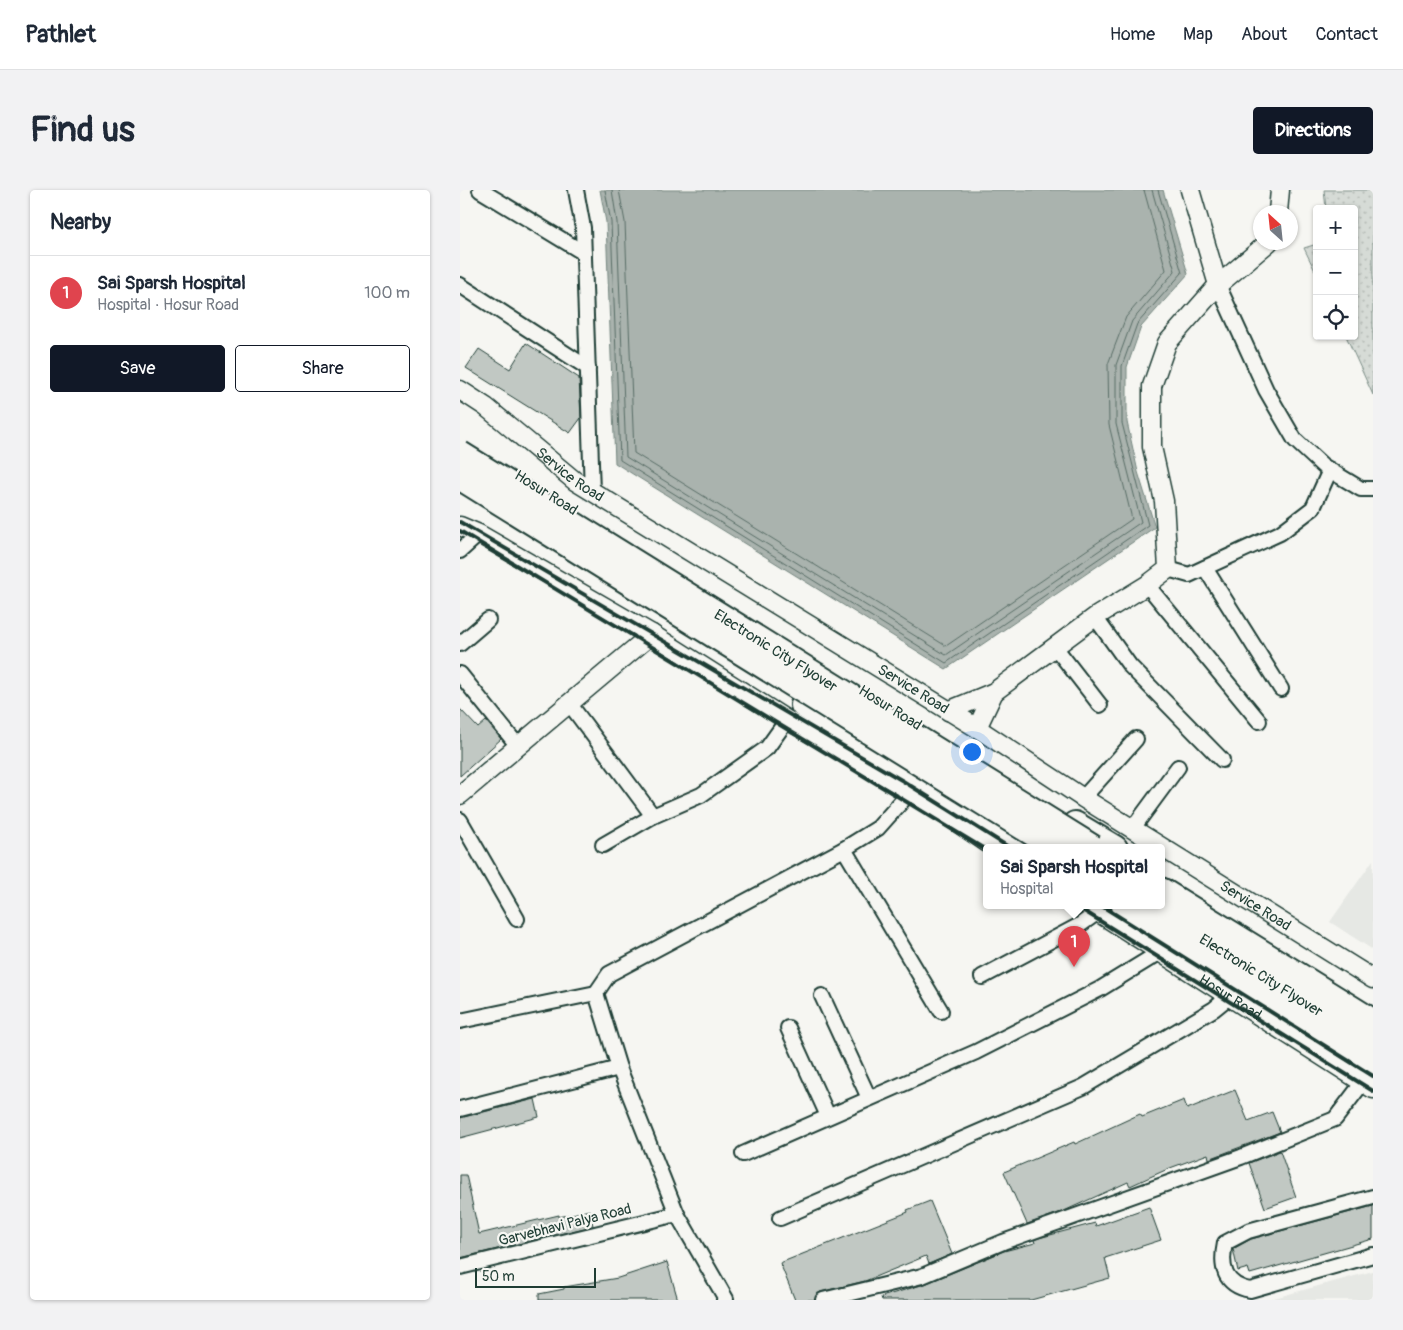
<!DOCTYPE html>
<meta charset="utf-8">
<style>
:root{--surface:#fff;--page:#f2f2f3;--text:#1f2937;--muted:#747a83;--line:#e0e1e3;--accent:#111827}
body{margin:0;font-family:Pangolin,sans-serif;background:var(--page);color:var(--text)}
.controls{position:absolute;right:15px;top:15px;display:grid;overflow:hidden;border-radius:5px;box-shadow:0 1px 4px #0004}
.controls button{width:45px;height:45px;display:grid;place-items:center;padding:0;border:0;border-bottom:1px solid var(--line);background:var(--surface);color:var(--text);font:25px sans-serif}
.compass{position:absolute;left:793px;top:15px;width:45px;height:45px;border-radius:50%;background:var(--surface);box-shadow:0 1px 4px #0004;rotate:333deg}
.scale{position:absolute;left:15px;bottom:12px;width:121px;box-sizing:border-box;padding-left:5px;border:2px solid #1f3d34;border-top:0;font-size:14px;line-height:18px;white-space:nowrap;color:#1f3d34;-webkit-text-stroke:4px #f6f6f2;paint-order:stroke}
.you{position:absolute;left:511px;top:561px;width:18px;height:18px;margin:-12px;border:4px solid #fff;border-radius:50%;background:#1a73e8;box-shadow:0 0 0 8px #1a73e833}
.badge{display:grid;place-items:center;width:32px;height:32px;border-radius:50%;background:var(--accent);color:#fff;font-size:16px;font-weight:700}
.pin{position:absolute;translate:-50% -41px;filter:drop-shadow(0 1px 2px #0008)}
.pin::after{content:'';position:absolute;top:26px;width:18px;height:15px;background:inherit;clip-path:polygon(0 0,100% 0,50% 100%)}
.popup{position:absolute;left:523px;top:654px;width:182px;height:65px;box-sizing:border-box;display:grid;place-content:center;border-radius:5px;background:var(--surface);filter:drop-shadow(0 1px 4px #0005);font-size:16px;white-space:nowrap;color:var(--muted)}
.popup b{font-size:19px;color:var(--text)}
.popup::after{content:'';position:absolute;left:50%;top:100%;margin-left:-10px;border:10px solid transparent;border-top-color:var(--surface)}
.list{margin:0;padding:0;list-style:none}
h2{display:flex;justify-content:space-between;align-items:center;height:65px;margin:0;padding:0 20px;font-size:21px}
h2 small{font-size:16px;font-weight:400;color:var(--muted)}
.list li{display:grid;grid-template-columns:32px 1fr auto;gap:15px;align-items:center;box-sizing:border-box;height:75px;padding:0 20px;border-top:1px solid var(--line)}
.list b{display:block;font-size:19px;white-space:nowrap}
.list p{margin:0;font-size:16px;white-space:nowrap;color:var(--muted)}
.list em{font-size:16px;font-style:normal;color:var(--muted)}
.actions{display:flex;gap:10px;padding:15px 20px}
.actions a{flex:1;padding:11px 0;border:1px solid var(--accent);border-radius:5px;text-align:center;font-size:18px;color:var(--accent)}
.actions .main{background:var(--accent);color:#fff}
.icon{flex:none;width:28px;height:28px;fill:none;stroke:currentColor;stroke-width:2;stroke-linecap:round;stroke-linejoin:round}
.map{position:relative;flex:none;width:913px;height:1110px;overflow:hidden;border-radius:5px}
header{display:flex;align-items:center;gap:30px;box-sizing:border-box;height:70px;padding:0 25px;background:var(--surface);border-bottom:1px solid var(--line)}
header strong{font-size:24px}
nav{display:flex;gap:28px;margin-inline-start:auto;font-size:18px}
.intro{display:flex;align-items:center;justify-content:space-between;box-sizing:border-box;height:120px;padding:0 30px}
h1{margin:0;font-size:35px}
.button{padding:12px 22px;border-radius:5px;background:var(--accent);color:#fff;font-size:18px;font-weight:700}
main{display:flex;gap:30px;padding:0 30px}
aside{flex:1;background:var(--surface);border-radius:5px;box-shadow:0 1px 4px #0004}
.map>svg:first-child{display:block}
.built{fill:#e6e8e4}
.grass{fill:url(#grass-dots);stroke:#7a8c85}
.water{fill:#aab3ae;stroke:#72847d}
.lines{fill:none;stroke-linecap:round;stroke-linejoin:round}
.shore{stroke:#576c65;stroke-width:1}
.building{fill:#c1c8c3;stroke:#1f3d34}
.minor-casing{stroke:#1f3d34;stroke-width:18}
.tertiary-casing{stroke:#1f3d34;stroke-width:21}
.trunk-casing{stroke:#1f3d34;stroke-width:28}
.motorway-casing{stroke:#1f3d34;stroke-width:29}
.minor{stroke:#f6f6f2;stroke-width:14}
.tertiary{stroke:#f6f6f2;stroke-width:18}
.trunk{stroke:#f6f6f2;stroke-width:24}
.motorway{stroke:#f6f6f2;stroke-width:25}
.rail{stroke:#1f3d34;stroke-width:4}
.motorway-bridge-casing{stroke:#1f3d34;stroke-width:29;stroke-linecap:butt}
.motorway-bridge{stroke:#f6f6f2;stroke-width:25}
.labels{text-anchor:middle;dominant-baseline:central;stroke-width:4.5;stroke-linejoin:round;paint-order:stroke}
.street-label{font-size:15px;fill:#1f3d34;stroke:#f6f6f2}
</style>
<header>
<strong>Pathlet</strong>
<nav><a>Home</a><a>Map</a><a>About</a><a>Contact</a></nav>
</header>
<div class="intro"><h1>Find us</h1><a class="button">Directions</a></div>
<main>
<aside>
<h2>Nearby<small></small></h2>
<ul class="list">
<li><span class="badge" style="background:#e0444e">1</span><div><b>Sai Sparsh Hospital</b><p>Hospital · Hosur Road</p></div><em>100 m</em></li>
</ul>
<div class="actions"><a class="main">Save</a><a>Share</a></div>
</aside>
<div class="map">
<svg width="913" height="1110" viewBox="0 0 913 1110">
<defs>
<pattern id="grass-dots" width="8" height="8" patternUnits="userSpaceOnUse" patternTransform="scale(1.25)"><rect width="8" height="8" fill="#d6dbd6"/><path d="M2 2h.1M6 6h.1" fill="none" stroke="#b7bdb8" stroke-width="1.8" stroke-linecap="round"/></pattern>
</defs>
<rect width="100%" height="100%" fill="#f6f6f2"/>
<filter id="ink" filterUnits="userSpaceOnUse"><feTurbulence type="fractalNoise" baseFrequency=".02" numOctaves="2"/><feDisplacementMap in="SourceGraphic" scale="10" xChannelSelector="R" yChannelSelector="G"/><feConvolveMatrix kernelMatrix="1 2 1 2 8 2 1 2 1" color-interpolation-filters="sRGB"/></filter>
<g filter="url(#ink)">
<g class="built">
<polygon points="913,670 913,760 870,732"/>
<polygon points="913,1081 913,1110 807,1110"/>
</g>
<g class="grass">
<polygon points="864,0 913,0 913,205 886,146 894,146 894,19 866,19"/>
<polygon points="857,54 857,85 844,58"/>
</g>
<polygon class="water" points="140,0 703,0 728,84 681,137 667,177 667,232 678,282 695,337 486,479 155,273 146,32"/>
<g class="lines">
<g class="shore">
<polyline points="145,0 151,32 160,270 486,473 688,335 662,233 662,176 677,134 722,83 698,0"/>
<polyline points="152,0 157,32 166,267 486,465 681,332 656,234 656,175 672,131 715,81 692,0"/>
<polyline points="159,0 165,32 174,263 486,456 672,329 649,235 648,174 666,127 706,80 684,0"/>
</g>
</g>
<g class="building">
<polygon points="66,153 119,188 121,228 110,243 6,178 19,159 50,179"/>
<polygon points="0,519 18,538 26,531 41,549 0,586"/>
<polygon points="775,900 788,931 812,922 820,942 749,969 748,964 710,978 670,996 668,992 604,1021 567,1034 544,982 614,952 615,954 680,924 682,927 724,910 727,919"/>
<polygon points="75,909 79,927 0,948 0,928"/>
<polygon points="820,961 836,1007 805,1018 789,973"/>
<polygon points="0,985 6,985 19,1044 99,1025 99,1027 130,1020 133,1036 0,1068"/>
<polygon points="470,1011 492,1064 469,1074 466,1066 405,1091 360,1102 354,1110 335,1110 320,1073 448,1022 447,1020"/>
<polygon points="913,1016 913,1049 790,1084 788,1078 778,1081 773,1059 791,1049"/>
<polygon points="689,1017 701,1050 645,1068 650,1088 571,1110 422,1110 421,1107 465,1094 544,1061 575,1053 574,1050 579,1048 635,1033 636,1036"/>
<polygon points="207,1072 218,1110 79,1110 79,1104 104,1099 104,1097 158,1088"/>
</g>
<g class="lines">
<g class="minor-casing">
<g id="minor">
<polyline points="20,0 124,63"/>
<polyline points="116,0 123,38 132,302"/>
<polyline points="0,95 128,178"/>
<polyline points="758,95 806,200 835,250 863,276 901,299 913,299"/>
<polyline points="0,361 19,344"/>
<polyline points="745,378 821,499"/>
<polyline points="708,379 729,385 820,343 853,318 870,280"/>
<polyline points="687,395 799,531"/>
<polyline points="635,427 670,476 762,570"/>
<polyline points="0,454 28,430"/>
<polyline points="595,457 640,515"/>
<polyline points="0,484 58,556"/>
<polyline points="109,513 193,626 241,605 307,558 327,530"/>
<polyline points="623,608 676,549"/>
<polyline points="0,630 57,729"/>
<polyline points="673,638 718,577"/>
<polyline points="143,655 193,626"/>
<polyline points="384,659 481,821"/>
<polyline points="522,787 620,735 638,722"/>
<polyline points="362,806 409,908"/>
<polyline points="0,831 136,803"/>
<polyline points="328,838 368,926"/>
<polyline points="0,919 159,878"/>
<polyline points="283,964 516,862 640,799 702,761"/>
<path d="M913 1007 788 1041 765 1053C760 1077 764 1095 790 1100L913 1065"/>
<polyline points="320,1028 623,897 754,819 770,806"/>
<polyline points="0,1077 217,1024"/>
<polyline points="264,1110 266,1109 217,1024 159,878 136,803 149,784 384,659 418,638 451,601"/>
<polyline points="363,1110 462,1086 543,1052 781,967 875,929 913,879"/>
</g>
</g>
<g class="tertiary-casing">
<g id="tertiary">
<polyline points="730,0 758,95"/>
<polyline points="818,22 820,0"/>
<path id="s1" d="M0 200 26 217 115 291 517 538 623 608 913 789"/>
<polyline points="0,336 19,344 192,444 327,530 451,601 535,658"/>
<polyline points="488,521 534,502 635,427 687,395 708,379 704,311 692,257 692,196 707,153 758,95 809,52"/>
<polyline points="517,538 534,502"/>
<polyline points="0,605 192,444"/>
<path id="s2" d="M628 716 913 899"/>
</g>
</g>
<g class="trunk-casing">
<g id="trunk">
<polyline points="343,515 572,658"/>
<polyline points="615,634 655,658"/>
<polyline points="664,716 913,872"/>
</g>
</g>
<g class="motorway-casing">
<g id="motorway">
<polyline points="702,701 913,832"/>
<path id="s3" d="M690 716 913 855"/>
</g>
</g>
<use href="#minor" class="minor"/>
<use href="#tertiary" class="tertiary"/>
<use href="#trunk" class="trunk"/>
<use href="#motorway" class="motorway"/>
<g class="rail">
<polyline points="0,332 443,591 550,658"/>
<polyline points="0,341 526,660"/>
<polyline points="616,716 913,901"/>
<polyline points="642,716 913,886"/>
</g>
<g class="motorway-bridge-casing">
<g id="motorway-bridge">
<path id="s4" d="M0 264 633 658"/>
<polyline points="0,287 597,658"/>
</g>
</g>
<use href="#motorway-bridge" class="motorway-bridge"/>
</g>
</g>
<g class="labels">
<g class="street-label">
<text stroke="none"><textPath href="#s1" startOffset="139">Service Road</textPath></text>
<text transform="translate(86 303) rotate(32)">Hosur Road</text>
<text stroke="none"><textPath href="#s4" startOffset="372">Electronic City Flyover</textPath></text>
<text stroke="none"><textPath href="#s1" startOffset="544">Service Road</textPath></text>
<text transform="translate(430 518) rotate(32)">Hosur Road</text>
<text stroke="none"><textPath href="#s1" startOffset="949">Service Road</textPath></text>
<text stroke="none"><textPath href="#s3" startOffset="131">Electronic City Flyover</textPath></text>
<text stroke="none"><textPath href="#s2" startOffset="169">Hosur Road</textPath></text>
<text transform="translate(105 1035) rotate(-14)">Garvebhavi Palya Road</text>
</g>
</g>
</svg>
<div class="controls">
<button>+</button>
<button>−</button>
<button><svg class="icon" aria-label="locate" viewBox="0 0 24 24"><circle cx="12" cy="12" r="6"/><path d="M12 2v4M12 18v4M2 12h4M18 12h4"/></svg></button>
</div>
<svg class="compass" viewBox="-18 -18 36 36"><path d="M0-13l5 13h-10z" fill="#e53935"/><path d="M0 13l5-13h-10z" fill="#747a83"/></svg>
<div class="scale">50 m</div>
<div class="you"></div>
<div class="pin badge" style="left:614px;top:777px;background:#e0444e">1</div>
<div class="popup"><b>Sai Sparsh Hospital</b>Hospital</div>
</div>
</main>
